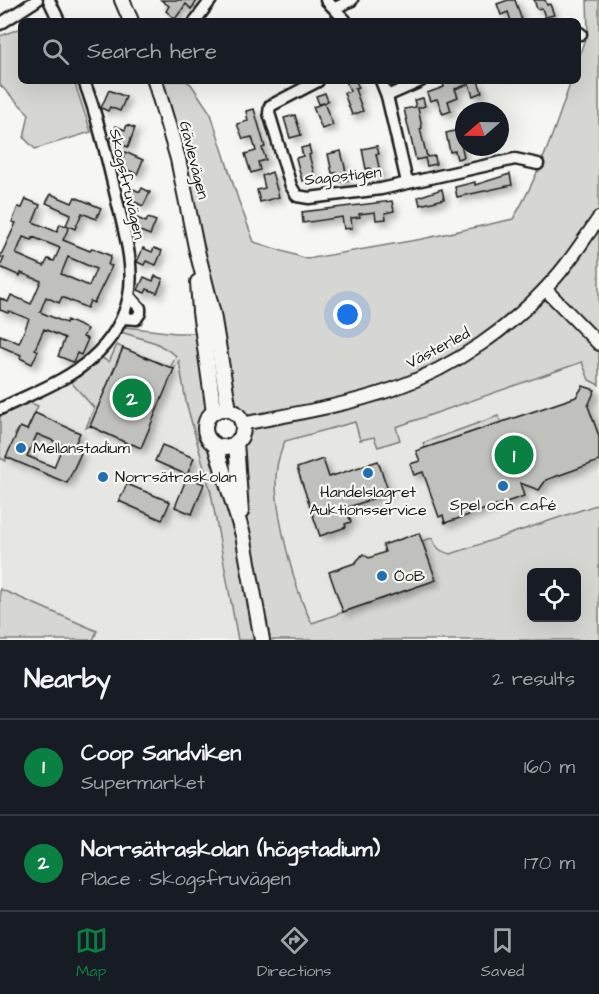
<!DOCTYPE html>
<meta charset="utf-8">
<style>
:root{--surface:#171b24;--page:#20242c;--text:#f1f3f6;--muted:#9ea1a6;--line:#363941;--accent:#0b8043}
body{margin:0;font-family:"Architects Daughter",sans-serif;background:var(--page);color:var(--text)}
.controls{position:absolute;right:18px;bottom:18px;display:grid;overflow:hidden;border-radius:9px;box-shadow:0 6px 24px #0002}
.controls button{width:54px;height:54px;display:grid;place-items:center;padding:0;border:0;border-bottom:2px solid var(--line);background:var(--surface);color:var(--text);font:30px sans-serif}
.compass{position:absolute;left:455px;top:102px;width:54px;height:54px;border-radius:50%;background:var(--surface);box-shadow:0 6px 24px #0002;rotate:250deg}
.you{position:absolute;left:348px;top:315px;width:21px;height:21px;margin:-15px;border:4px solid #fff;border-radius:50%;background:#1a73e8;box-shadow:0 0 0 9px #1a73e833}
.badge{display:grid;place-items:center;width:39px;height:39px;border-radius:50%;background:var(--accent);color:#fff;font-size:20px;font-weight:700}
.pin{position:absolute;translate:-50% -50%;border:3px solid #fff;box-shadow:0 2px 6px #0006}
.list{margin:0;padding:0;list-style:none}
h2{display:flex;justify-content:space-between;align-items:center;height:78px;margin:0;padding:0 24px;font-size:26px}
h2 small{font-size:20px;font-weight:400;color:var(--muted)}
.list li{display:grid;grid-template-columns:39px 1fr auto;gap:18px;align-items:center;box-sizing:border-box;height:96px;padding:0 24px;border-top:2px solid var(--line)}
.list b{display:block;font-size:22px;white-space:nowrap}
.list p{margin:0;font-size:20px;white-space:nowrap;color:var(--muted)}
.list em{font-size:20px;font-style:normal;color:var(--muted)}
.icon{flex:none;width:33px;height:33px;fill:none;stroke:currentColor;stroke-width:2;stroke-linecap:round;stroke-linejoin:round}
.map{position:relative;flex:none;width:599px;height:640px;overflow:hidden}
.search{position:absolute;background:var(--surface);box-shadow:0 6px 24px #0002;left:18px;right:18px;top:18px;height:66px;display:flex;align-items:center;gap:15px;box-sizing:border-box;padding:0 21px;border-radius:9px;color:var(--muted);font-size:22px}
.sheet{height:270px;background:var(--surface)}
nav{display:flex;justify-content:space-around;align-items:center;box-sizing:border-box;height:84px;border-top:2px solid var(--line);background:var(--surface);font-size:16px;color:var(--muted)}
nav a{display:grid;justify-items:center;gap:3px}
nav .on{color:var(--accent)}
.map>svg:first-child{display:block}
.built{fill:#e6e6e2}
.green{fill:#d6d6d2;stroke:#797977;stroke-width:1.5;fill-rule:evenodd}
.building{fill:#c0c0bd;stroke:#1c1c1c;stroke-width:1.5;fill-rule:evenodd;filter:url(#shadow)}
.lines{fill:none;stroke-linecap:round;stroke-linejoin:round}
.minor-casing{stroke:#1c1c1c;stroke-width:15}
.tertiary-casing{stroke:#1c1c1c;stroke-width:16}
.secondary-casing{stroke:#1c1c1c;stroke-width:18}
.minor{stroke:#f6f6f2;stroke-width:10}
.tertiary{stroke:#f6f6f2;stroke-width:12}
.secondary{stroke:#f6f6f2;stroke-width:14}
.poi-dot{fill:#1f6fb2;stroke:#f6f6f2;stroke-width:2}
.labels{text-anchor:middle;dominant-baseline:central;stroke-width:4.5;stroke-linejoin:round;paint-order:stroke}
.street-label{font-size:16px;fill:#1c1c1c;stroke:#f6f6f2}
.poi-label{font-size:16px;fill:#1c1c1c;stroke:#f6f6f2;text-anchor:start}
</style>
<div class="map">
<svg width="599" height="640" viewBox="0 0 599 640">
<defs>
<filter id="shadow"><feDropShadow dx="4.5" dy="4.5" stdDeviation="3" flood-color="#0004"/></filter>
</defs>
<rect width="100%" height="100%" fill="#f6f6f2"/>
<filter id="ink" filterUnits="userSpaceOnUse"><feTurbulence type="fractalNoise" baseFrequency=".0167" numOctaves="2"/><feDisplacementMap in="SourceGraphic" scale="12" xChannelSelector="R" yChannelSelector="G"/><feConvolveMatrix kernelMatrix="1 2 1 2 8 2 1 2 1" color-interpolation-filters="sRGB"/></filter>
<g filter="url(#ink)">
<g class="built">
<polygon points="121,332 156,343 174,354 179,360 186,402 211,493 238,640 0,640 0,416 82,375 102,358"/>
<polygon points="583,362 589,380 599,385 599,522 312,623 304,610 293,571 277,504 276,468 285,441 355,422 396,427"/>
</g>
<g class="green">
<path d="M587 0H599V385L589 380 582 362 396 427 400 440 378 447 374 437 360 440 355 422 285 441C282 449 278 458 277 467 271 501 295 593 312 623L435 580 422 541 432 538C436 548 441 552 451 554L599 504V640H238L211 493 186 402 179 361 174 369 170 368 176 356 174 354 156 343 121 332 125 327 176 333H197L206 390 196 247 155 81H186L191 84 211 114 238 199 254 242 307 259 422 239 513 219C539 176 555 129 571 81H578V60L588 29ZM224 409 237 415 243 428C236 461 194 443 208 419 211 413 217 410 224 409ZM532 572H576V618H532Z"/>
<polygon points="21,28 21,81 74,81 91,132 35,149 24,138 29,114 0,85 0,36"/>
<polygon points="117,345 123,348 90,426 86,428 94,408 70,381 82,375 102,358 109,362"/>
<polygon points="28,402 38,406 27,430 20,427 15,434 16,437 6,457 6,461 0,458 0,416"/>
<polygon points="498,416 501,422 425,448 423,443"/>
<polygon points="0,589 97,631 93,640 0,640"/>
</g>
<g class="building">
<polygon points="161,0 198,0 191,9 186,4 175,19 166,11 169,6"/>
<polygon points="508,0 515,0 522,21 511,21 508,12 501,15 497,4"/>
<polygon points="534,0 545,0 547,5 550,4 554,15 545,17 542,8 537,9"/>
<polygon points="346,81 356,81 359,88 355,89 363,111 352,115 344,93 350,91"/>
<polygon points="449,81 478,81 482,92 473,96 469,84 455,89 458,97 448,101 451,111 443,114 437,99 430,101 427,93 444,87 443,83"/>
<polygon points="109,90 126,97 120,111 110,107 108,111 101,108"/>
<polygon points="325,93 328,101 324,103 333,125 322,129 313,107 324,103 319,104 316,96"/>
<polygon points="423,98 425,106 418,108 422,128 420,129 427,157 435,156 436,164 427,166 425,158 416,160 404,109 416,107 414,100"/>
<polygon points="254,109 265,147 262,148 266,160 258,162 260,170 251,173 245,154 256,151 252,137 243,139 237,124 248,121 246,111"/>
<polygon points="295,115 301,135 290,138 284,118"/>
<polygon points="127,125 135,128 128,147 110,140 116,126 125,130"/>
<polygon points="458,130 464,157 457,159 455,151 450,152 446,133"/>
<polygon points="309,146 311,154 309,155 315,177 302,181 296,158 303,156 301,148"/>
<polygon points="377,146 379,154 376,154 381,176 372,177 370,168 366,169 362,149"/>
<polygon points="341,151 348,180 339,182 337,173 332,173 328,154"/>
<polygon points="125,152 143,160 137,174 126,169 125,174 118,171"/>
<polygon points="272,172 279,197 260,202 257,190 265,188 262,176"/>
<polygon points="510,174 512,185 457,197 455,187 475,182 475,185"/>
<polygon points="131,188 140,192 142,188 150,192 143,206 133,201 131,205 125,202"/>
<polygon points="442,189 444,199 420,205 418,197"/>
<polygon points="51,194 72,203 75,197 101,208 96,219 82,213 75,229 66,225 71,214 46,203"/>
<path d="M26 199 40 205 33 222 57 232 60 224 69 227 63 240 90 251 92 248 111 256 108 265 112 266 94 303 90 301 87 308 62 297 59 303 46 297 40 312 66 323 67 320 87 329 83 337 88 339 81 355 77 353 73 362 58 356 65 338 44 329 35 349 38 351 32 364 20 358 21 355 0 346V335L19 343 29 319 9 311 8 313 0 310V298L8 302 11 295 31 304 41 281 21 273 20 276 0 267 4 258 0 257 16 223 12 222 18 207 22 208ZM23 237 32 240 33 237 60 248 54 261 48 259 44 266 16 254ZM68 257 96 269 89 286 61 274Z"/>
<polygon points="392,201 394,211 385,213 386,219 376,220 375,212 359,214 360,217 351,218 352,228 344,229 342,217 303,223 302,212"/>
<polygon points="137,218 146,222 148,218 156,221 150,235 140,231 138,235 132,233"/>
<polygon points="143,248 152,252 154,248 162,251 156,265 146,261 144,265 137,262"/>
<polygon points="155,276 163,279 157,293 147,289 145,293 138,290 144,277 153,281"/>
<polygon points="123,348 174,369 141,448 132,444 131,445 90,426"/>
<polygon points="583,386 595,390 588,406 599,436 599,461 546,480 539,490 520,483 524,496 445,523 443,515 439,517 423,472 414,475 410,464 420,461 416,451 576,397"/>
<path d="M35 413 80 433 73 449 81 453 67 483 6 457 20 427 27 430ZM37 434 63 445 54 467 27 456Z"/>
<polygon points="162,445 194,458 187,475 155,461"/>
<polygon points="323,459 329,477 378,461 389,493 346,508 351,522 345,524 346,527 320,536 297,468"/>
<polygon points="187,477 204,484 192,514 175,507"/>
<polygon points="127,484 170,502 162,520 119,501"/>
<polygon points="419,533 436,580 343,612 329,572 355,563 363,554 369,558 385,552 383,545"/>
</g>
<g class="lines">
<g class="minor-casing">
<g id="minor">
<polyline points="49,0 59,21"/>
<polyline points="326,0 346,21"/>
<polyline points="335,8 352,0"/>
<polyline points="195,21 211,0"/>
<polyline points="0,24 37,0"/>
<polyline points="578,32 581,34"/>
<polyline points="318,81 270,106 269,113 291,186 297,196 309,198 381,189 515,159 538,164"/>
<polyline points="381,81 387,96 407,182"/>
<polyline points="387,96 421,81"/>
<polyline points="123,318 136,319 140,313 140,308 129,296"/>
<path d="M0 409C30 394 67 381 92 358 111 341 124 320 129 296 135 263 123 228 116 196 107 158 98 118 84 81"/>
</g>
</g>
<g class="tertiary-casing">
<g id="tertiary">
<polyline points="545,289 599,344"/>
<path d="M242 424C293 414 344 406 393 389 455 367 513 327 556 277 572 259 585 238 599 218"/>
</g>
</g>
<g class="secondary-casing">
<g id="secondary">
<polyline points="122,0 131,21"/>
<polyline points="155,81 178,159 196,247 213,314 229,410"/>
<polyline points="198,282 200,312 214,412"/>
<circle cx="224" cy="428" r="19"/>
<polyline points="236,442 241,512"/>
<polyline points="215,445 243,535 262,640"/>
</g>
</g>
<use href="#minor" class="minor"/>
<use href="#tertiary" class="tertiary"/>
<use href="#secondary" class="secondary"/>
</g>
</g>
<g class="poi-dot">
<circle cx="21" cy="448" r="6"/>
<circle cx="368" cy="473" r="6"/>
<circle cx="103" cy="477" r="6"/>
<circle cx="503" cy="486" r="6"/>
<circle cx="382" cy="576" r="6"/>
</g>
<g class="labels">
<g class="street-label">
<text transform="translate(194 160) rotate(76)">Gävlevägen</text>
<text transform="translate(343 176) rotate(-6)">Sagostigen</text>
<text transform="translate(127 184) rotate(77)">Skogsfruvägen</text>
<text transform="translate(438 348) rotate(-28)">Västerled</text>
</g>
<g class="poi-label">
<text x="33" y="448">Mellanstadium</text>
<text x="115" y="477">Norrsätraskolan</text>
<text x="368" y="492" text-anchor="middle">Handelslagret<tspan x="368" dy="18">Auktionsservice</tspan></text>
<text x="503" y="505" text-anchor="middle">Spel och café</text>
<text x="394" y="576">ÖoB</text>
</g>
</g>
</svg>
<div class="controls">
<button><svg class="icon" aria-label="locate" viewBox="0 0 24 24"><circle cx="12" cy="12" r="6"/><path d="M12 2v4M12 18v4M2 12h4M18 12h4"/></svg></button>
</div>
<svg class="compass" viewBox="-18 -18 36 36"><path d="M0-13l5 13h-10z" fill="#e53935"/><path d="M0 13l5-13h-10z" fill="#9ea1a6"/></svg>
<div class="you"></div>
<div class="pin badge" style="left:514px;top:455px">1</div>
<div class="pin badge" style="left:132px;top:398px">2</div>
<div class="search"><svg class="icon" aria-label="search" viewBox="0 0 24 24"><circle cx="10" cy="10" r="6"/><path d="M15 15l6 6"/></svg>Search here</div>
</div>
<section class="sheet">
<h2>Nearby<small>2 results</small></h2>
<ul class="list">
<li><span class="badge">1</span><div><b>Coop Sandviken</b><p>Supermarket</p></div><em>160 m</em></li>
<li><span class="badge">2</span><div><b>Norrsätraskolan (högstadium)</b><p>Place · Skogsfruvägen</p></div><em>170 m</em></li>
</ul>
</section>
<nav>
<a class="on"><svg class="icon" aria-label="map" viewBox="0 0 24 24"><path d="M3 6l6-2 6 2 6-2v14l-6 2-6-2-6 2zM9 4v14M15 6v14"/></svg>Map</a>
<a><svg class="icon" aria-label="directions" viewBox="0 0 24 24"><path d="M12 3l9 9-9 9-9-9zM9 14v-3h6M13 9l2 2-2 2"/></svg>Directions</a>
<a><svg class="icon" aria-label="saved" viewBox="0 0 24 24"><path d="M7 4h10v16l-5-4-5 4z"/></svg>Saved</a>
</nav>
